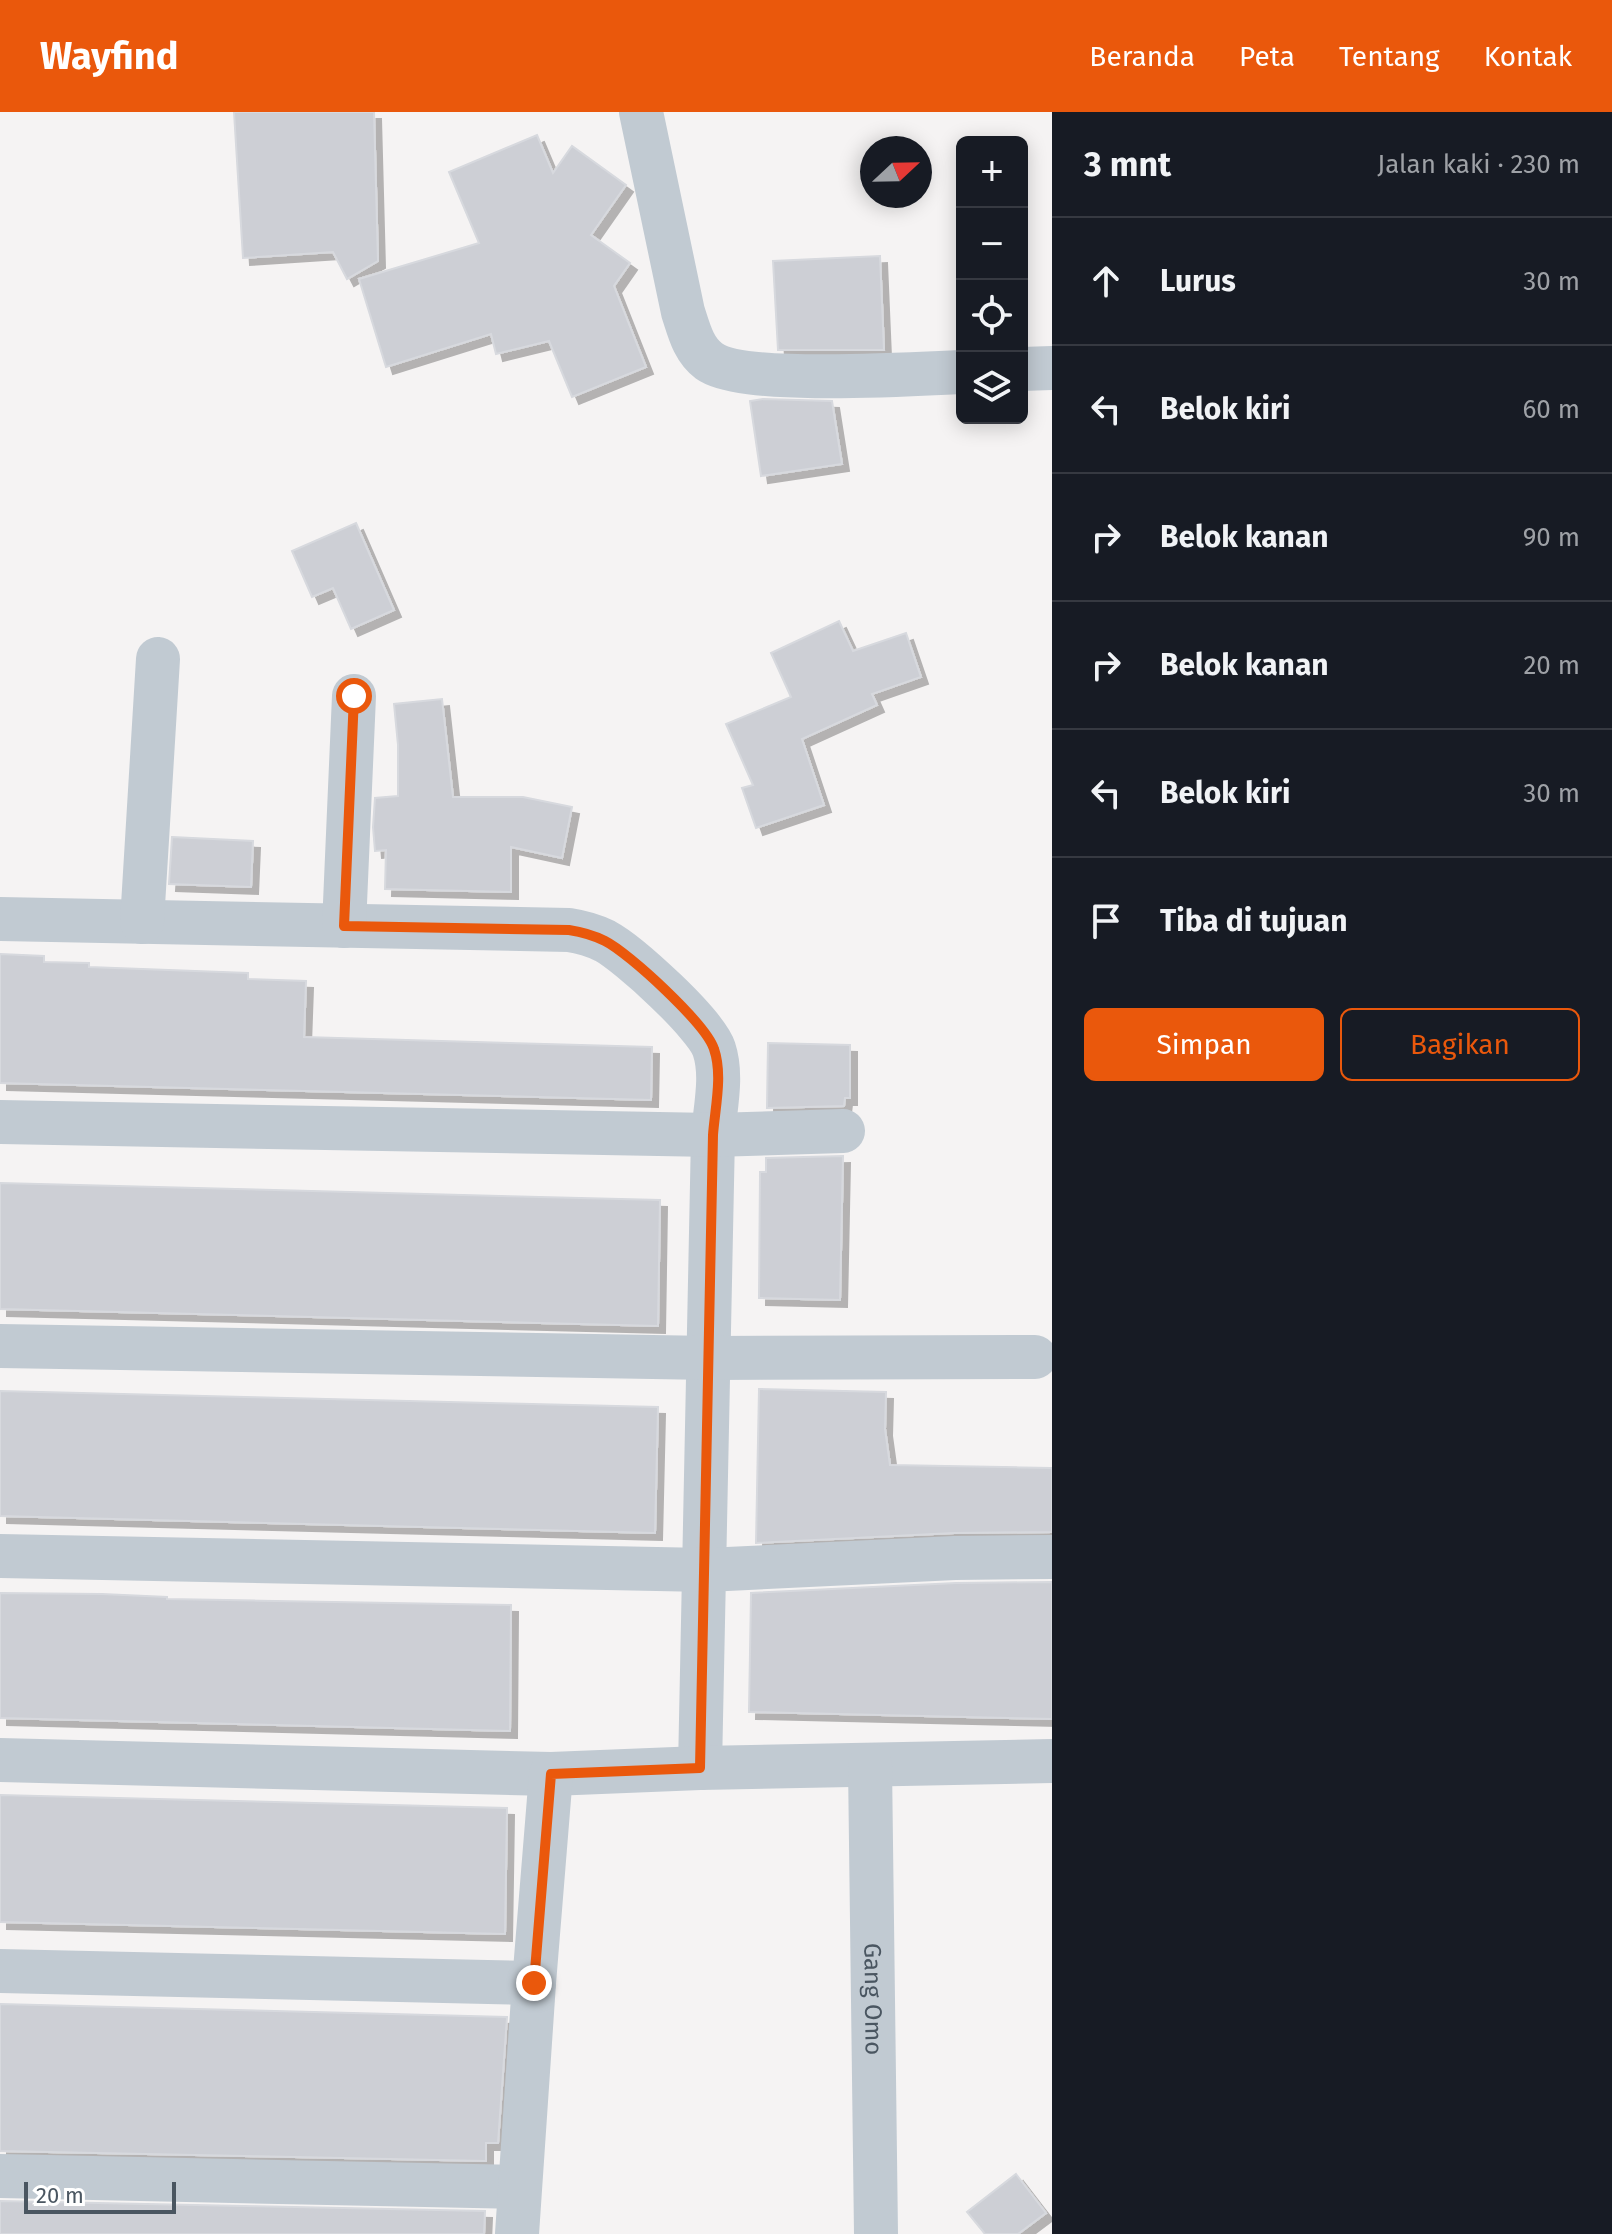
<!DOCTYPE html>
<html lang="id">
<meta charset="utf-8">
<style>
:root{--surface:#171b24;--page:#242831;--text:#f1f3f6;--muted:#9ea1a6;--line:#363941;--accent:#ea580c}
body{margin:0;font-family:"Fira Sans",sans-serif;background:var(--page);color:var(--text)}
.controls{position:absolute;right:24px;top:24px;display:grid;overflow:hidden;border-radius:12px;box-shadow:0 4px 20px #0003}
.controls button{width:72px;height:72px;display:grid;place-items:center;padding:0;border:0;border-bottom:2px solid var(--line);background:var(--surface);color:var(--text);font:40px sans-serif}
.compass{position:absolute;left:860px;top:24px;width:72px;height:72px;border-radius:50%;background:var(--surface);box-shadow:0 4px 20px #0003;rotate:68deg}
.scale{position:absolute;left:24px;bottom:20px;width:152px;box-sizing:border-box;padding-left:8px;border:4px solid #4a5661;border-top:0;font-size:22px;line-height:28px;white-space:nowrap;color:#4a5661;-webkit-text-stroke:6px #fff;paint-order:stroke}
.stop{position:absolute;width:24px;height:24px;margin:-18px;border:6px solid #ea580c;border-radius:50%;background:#fff}
.stop.end{background:#ea580c;border-color:#fff;box-shadow:0 2px 8px #0008}
.list{margin:0;padding:0;list-style:none}
h2{display:flex;justify-content:space-between;align-items:center;height:104px;margin:0;padding:0 32px;font-size:34px}
h2 small{font-size:26px;font-weight:400;color:var(--muted)}
.list li{display:grid;grid-template-columns:52px 1fr auto;gap:24px;align-items:center;box-sizing:border-box;height:128px;padding:0 32px;border-top:2px solid var(--line)}
.list b{display:block;font-size:30px;white-space:nowrap}
.list em{font-size:26px;font-style:normal;color:var(--muted)}
.actions{display:flex;gap:16px;padding:24px 32px}
.actions a{flex:1;padding:18px 0;border:2px solid var(--accent);border-radius:12px;text-align:center;font-size:28px;color:var(--accent)}
.actions .main{background:var(--accent);color:#fff}
.icon{flex:none;width:44px;height:44px;fill:none;stroke:currentColor;stroke-width:2;stroke-linecap:round;stroke-linejoin:round}
.map{position:relative;flex:none;width:1052px;height:2122px;overflow:hidden}
header{display:flex;align-items:center;gap:48px;box-sizing:border-box;height:112px;padding:0 40px;background:var(--accent);color:#fff}
header strong{font-size:38px}
nav{display:flex;gap:44px;margin-inline-start:auto;font-size:28px}
main{display:flex}
aside{flex:1;background:var(--surface)}
.map>svg:first-child{display:block}
.building{fill:#cdcfd5;stroke:#d7d9de;stroke-width:2;filter:url(#shadow)}
.lines{fill:none;stroke-linecap:round;stroke-linejoin:round}
.minor{stroke:#c1cad2;stroke-width:44}
.route{stroke:#ea580c;stroke-width:10}
.labels{text-anchor:middle;dominant-baseline:central;stroke-width:8;stroke-linejoin:round;paint-order:stroke}
.street-label{font-size:24px;fill:#4a5661;stroke:#fff}
</style>
<header>
<strong>Wayfind</strong>
<nav><a>Beranda</a><a>Peta</a><a>Tentang</a><a>Kontak</a></nav>
</header>
<main>
<div class="map">
<svg width="1052" height="2122" viewBox="0 0 1052 2122">
<defs>
<filter id="shadow"><feDropShadow dx="7" dy="7" stdDeviation="0" flood-color="#0004"/></filter>
</defs>
<rect width="100%" height="100%" fill="#f5f3f3"/>
<g class="building">
<polygon points="234,0 374,0 378,149 347,167 333,140 243,146"/>
<polygon points="537,23 553,61 572,34 626,73 591,123 630,151 614,174 646,255 572,285 549,229 496,242 491,222 386,255 359,167 479,131 449,60"/>
<polygon points="880,144 884,238 778,238 773,149"/>
<polygon points="763,287 832,289 842,352 761,364 750,289"/>
<polygon points="356,411 394,498 351,517 333,476 312,485 292,439"/>
<polygon points="839,509 853,539 906,521 921,565 872,582 877,593 802,627 824,693 756,716 742,676 753,673 726,612 791,585 771,541"/>
<polygon points="442,587 453,685 523,685 572,695 562,746 511,735 511,780 385,777 386,738 375,739 373,715 375,686 398,684 398,633 394,592"/>
<polygon points="172,725 253,729 251,775 169,772"/>
<polygon points="0,842 44,844 44,850 89,851 89,855 248,861 248,867 306,869 304,925 652,935 651,988 0,971"/>
<polygon points="768,931 850,933 850,986 845,986 844,994 767,996"/>
<polygon points="843,1044 840,1188 759,1186 760,1060 766,1060 766,1046"/>
<polygon points="0,1071 660,1088 658,1214 0,1197"/>
<polygon points="759,1277 886,1280 885,1317 890,1353 1052,1356 1052,1420 954,1421 756,1431"/>
<polygon points="0,1279 658,1295 655,1421 0,1404"/>
<polygon points="1052,1470 1052,1607 749,1600 751,1481 956,1471"/>
<polygon points="0,1481 102,1482 167,1485 167,1487 511,1493 510,1619 0,1606"/>
<polygon points="0,1683 507,1696 505,1822 0,1810"/>
<polygon points="0,1892 507,1905 498,2031 486,2031 486,2049 0,2039"/>
<polygon points="1016,2062 1046,2101 1018,2122 985,2122 967,2100"/>
<polygon points="0,2089 485,2099 484,2122 0,2122"/>
</g>
<g class="lines">
<g class="minor">
<path d="M641 0 683 200C689 218 693 237 709 249 742 273 915 262 962 260"/>
<polyline points="1022,257 1052,256"/>
<path d="M0 807 569 818C582 820 593 823 605 829 629 842 706 912 714 937 723 964 715 996 713 1023L700 1656"/>
<polyline points="142,810 158,547"/>
<polyline points="344,814 354,584"/>
<polyline points="0,1010 713,1023 843,1019"/>
<polyline points="0,1234 710,1246 1035,1245"/>
<polyline points="0,1444 706,1458 955,1446 1052,1445"/>
<polyline points="0,1648 551,1662 700,1656 1052,1649"/>
<path id="s1" d="M870 1653 876 2122"/>
<polyline points="0,1859 534,1871"/>
<polyline points="0,2064 519,2075"/>
<polyline points="517,2122 534,1871 551,1662"/>
</g>
</g>
<g class="lines">
<path class="route" d="M354 584 344 814 569 818C582 820 593 823 605 829 629 841 706 912 714 937 723 963 715 996 713 1023L700 1656 551 1662 534 1871"/>
</g>
<g class="labels">
<g class="street-label">
<text stroke="none"><textPath href="#s1" startOffset="234">Gang Omo</textPath></text>
</g>
</g>
</svg>
<div class="controls">
<button>+</button>
<button>−</button>
<button><svg class="icon" aria-label="locate" viewBox="0 0 24 24"><circle cx="12" cy="12" r="6"/><path d="M12 2v4M12 18v4M2 12h4M18 12h4"/></svg></button>
<button><svg class="icon" aria-label="layers" viewBox="0 0 24 24"><path d="M12 4l9 5-9 5-9-5zM3 14l9 5 9-5"/></svg></button>
</div>
<svg class="compass" viewBox="-18 -18 36 36"><path d="M0-13l5 13h-10z" fill="#e53935"/><path d="M0 13l5-13h-10z" fill="#9ea1a6"/></svg>
<div class="scale">20 m</div>
<div class="stop" style="left:354px;top:584px"></div>
<div class="stop end" style="left:534px;top:1871px"></div>
</div>
<aside>
<h2>3 mnt<small>Jalan kaki · 230 m</small></h2>
<ul class="list">
<li><svg class="icon" aria-label="ahead" viewBox="0 0 24 24"><path d="M12 20V5M6 11l6-6 6 6"/></svg><div><b>Lurus</b></div><em>30 m</em></li>
<li><svg class="icon" aria-label="left" viewBox="0 0 24 24"><path d="M17 20v-9H6M10 6l-5 5 5 5"/></svg><div><b>Belok kiri</b></div><em>60 m</em></li>
<li><svg class="icon" aria-label="right" viewBox="0 0 24 24"><path d="M7 20v-9h11M14 6l5 5-5 5"/></svg><div><b>Belok kanan</b></div><em>90 m</em></li>
<li><svg class="icon" aria-label="right" viewBox="0 0 24 24"><path d="M7 20v-9h11M14 6l5 5-5 5"/></svg><div><b>Belok kanan</b></div><em>20 m</em></li>
<li><svg class="icon" aria-label="left" viewBox="0 0 24 24"><path d="M17 20v-9H6M10 6l-5 5 5 5"/></svg><div><b>Belok kiri</b></div><em>30 m</em></li>
<li><svg class="icon" aria-label="arrive" viewBox="0 0 24 24"><path d="M6 21V4h12l-3 4 3 4H6"/></svg><div><b>Tiba di tujuan</b></div></li>
</ul>
<div class="actions"><a class="main">Simpan</a><a>Bagikan</a></div>
</aside>
</main>
